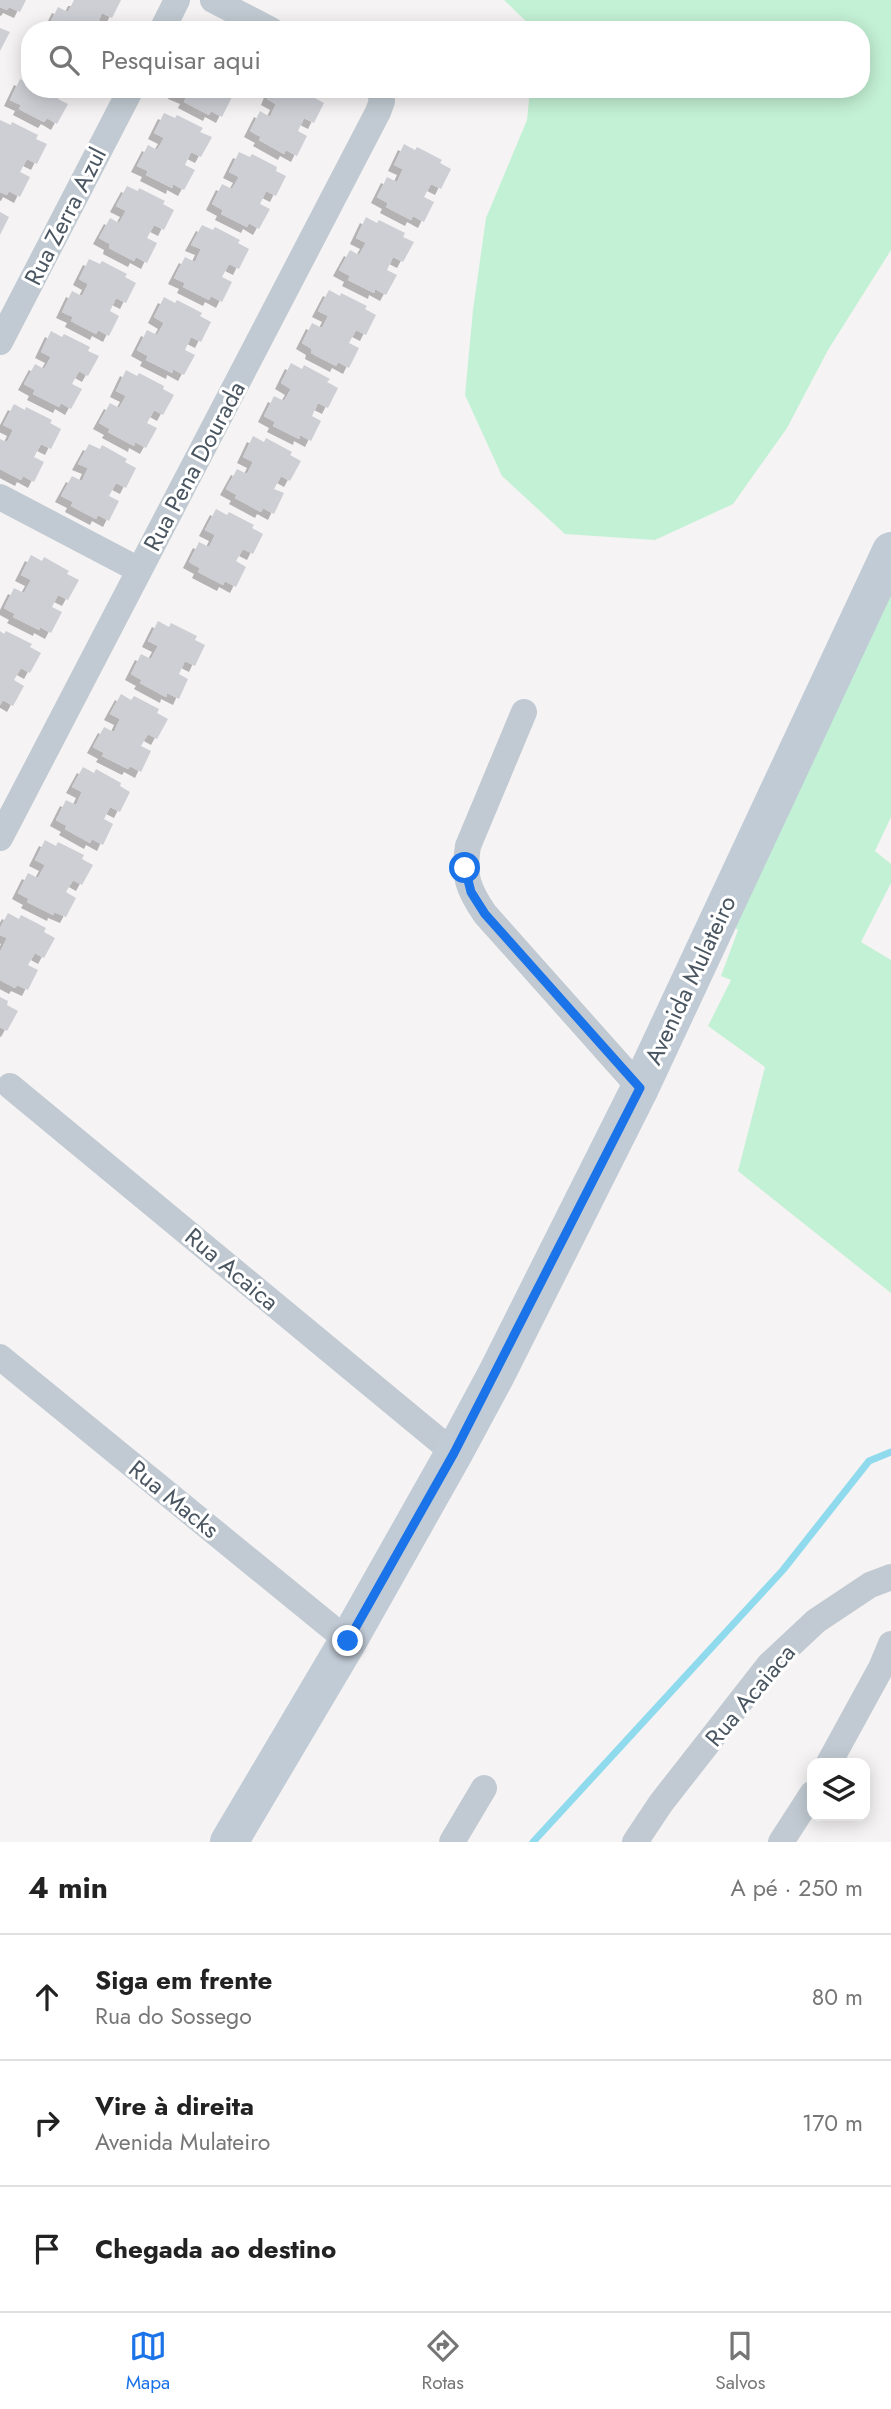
<!DOCTYPE html>
<html lang="pt">
<meta charset="utf-8">
<style>
:root{--surface:#fff;--page:#f2f2f2;--text:#222;--muted:#767676;--line:#e0e0e0;--accent:#1a73e8}
body{margin:0;font-family:Jost,sans-serif;background:var(--page);color:var(--text)}
.controls{position:absolute;right:21px;bottom:21px;display:grid;overflow:hidden;border-radius:14px;box-shadow:0 4px 18px #0003}
.controls button{width:63px;height:63px;display:grid;place-items:center;padding:0;border:0;border-bottom:2px solid var(--line);background:var(--surface);color:var(--text);font:35px sans-serif}
.stop{position:absolute;width:21px;height:21px;margin:-16px;border:5px solid #1a73e8;border-radius:50%;background:#fff}
.stop.end{background:#1a73e8;border-color:#fff;box-shadow:0 2px 7px #0008}
.list{margin:0;padding:0;list-style:none}
h2{display:flex;justify-content:space-between;align-items:center;height:91px;margin:0;padding:0 28px;font-size:30px}
h2 small{font-size:23px;font-weight:400;color:var(--muted)}
.list li{display:grid;grid-template-columns:46px 1fr auto;gap:21px;align-items:center;box-sizing:border-box;height:126px;padding:0 28px;border-top:2px solid var(--line)}
.list b{display:block;font-size:26px;white-space:nowrap}
.list p{margin:0;font-size:23px;white-space:nowrap;color:var(--muted)}
.list em{font-size:23px;font-style:normal;color:var(--muted)}
.icon{flex:none;width:38px;height:38px;fill:none;stroke:currentColor;stroke-width:2;stroke-linecap:round;stroke-linejoin:round}
.map{position:relative;flex:none;width:891px;height:1842px;overflow:hidden}
.search{position:absolute;background:var(--surface);box-shadow:0 4px 18px #0003;left:21px;right:21px;top:21px;height:77px;display:flex;align-items:center;gap:18px;box-sizing:border-box;padding:0 24px;border-radius:28px;color:var(--muted);font-size:26px}
.sheet{height:469px;background:var(--surface)}
nav{display:flex;justify-content:space-around;align-items:center;box-sizing:border-box;height:98px;border-top:2px solid var(--line);background:var(--surface);font-size:19px;color:var(--muted)}
nav a{display:grid;justify-items:center;gap:4px}
nav .on{color:var(--accent)}
.map>svg:first-child{display:block}
.green{fill:#c3f1d5}
.lines{fill:none;stroke-linecap:round;stroke-linejoin:round}
.stream{stroke:#90daee;stroke-width:7}
.building{fill:#cdcfd5;filter:url(#shadow)}
.street{stroke:#c1cad2;stroke-width:26}
.secondary{stroke:#c1cbd6;stroke-width:38}
.route{stroke:#1a73e8;stroke-width:9}
.labels{text-anchor:middle;dominant-baseline:central;stroke-width:6;stroke-linejoin:round;paint-order:stroke}
.street-label{font-size:24px;fill:#4a5661;stroke:#fff}
</style>
<div class="map">
<svg width="891" height="1842" viewBox="0 0 891 1842">
<defs>
<filter id="shadow"><feDropShadow dx="-6" dy="6" stdDeviation="0" flood-color="#0004"/></filter>
</defs>
<rect width="100%" height="100%" fill="#f5f3f3"/>
<g class="green">
<polygon points="504,0 891,0 891,250 828,350 787,428 733,504 655,540 565,534 502,476 465,395 473,310 486,218 527,120 530,89 861,89 861,30 535,30"/>
<polygon points="891,586 891,817 875,851 891,864 891,883 861,942 891,960 891,1293 738,1171 765,1067 708,1026 731,980 721,976 738,930 727,921"/>
</g>
<g class="lines">
<polyline class="stream" points="533,1842 783,1570 869,1461 891,1452"/>
</g>
<g class="building">
<polygon points="0,0 26,0 20,12 9,7 7,10 0,7"/>
<polygon points="74,0 121,0 112,18 102,13 96,26 103,30 54,30 48,27 58,7 68,12"/>
<polygon points="0,28 10,32 0,51"/>
<polygon points="20,79 30,84 30,89 63,89 58,99 68,104 57,124 47,118 44,122 19,109 21,105 10,100"/>
<polygon points="176,89 224,89 222,92 232,97 222,117 211,111 209,115 184,102 186,98 174,93"/>
<polygon points="271,89 306,89 315,94 313,97 324,103 314,123 304,118 298,131 307,136 297,156 286,150 284,154 259,140 261,137 250,131 260,111 270,117 276,104 267,99"/>
<polygon points="164,113 175,118 177,115 203,128 200,132 212,137 201,157 191,152 185,165 195,170 184,190 173,184 172,188 146,175 148,171 137,166 148,145 157,150 164,138 154,133"/>
<polygon points="0,120 11,125 12,122 38,135 36,139 47,144 37,164 27,159 20,172 30,177 20,197 9,191 7,195 0,192"/>
<polygon points="404,144 415,150 417,147 442,160 440,163 451,169 441,189 431,184 424,197 434,202 424,222 413,216 411,220 386,207 388,203 377,197 387,177 397,182 403,169 394,165"/>
<polygon points="239,152 250,157 252,154 277,167 276,171 286,176 276,196 266,191 260,204 270,209 259,229 249,223 247,227 221,214 223,210 212,204 222,184 232,189 239,177 229,172"/>
<polygon points="127,186 138,191 139,188 165,201 163,204 174,210 164,230 154,225 147,238 157,243 147,263 136,257 134,261 109,248 110,244 99,238 110,218 119,223 126,211 116,206"/>
<polygon points="0,212 9,217 0,235"/>
<polygon points="366,217 377,223 379,220 405,233 403,237 414,242 403,262 393,257 387,270 397,275 386,295 375,289 374,293 348,280 350,276 339,270 350,250 359,255 366,243 356,238"/>
<polygon points="202,225 213,230 215,227 240,240 238,243 249,249 239,269 229,264 222,277 232,282 222,302 211,296 209,300 183,287 185,283 174,278 185,257 195,262 201,249 191,245"/>
<polygon points="89,259 100,264 102,261 127,274 125,277 136,283 126,303 116,298 110,311 119,316 109,336 98,330 96,334 71,321 73,317 62,312 72,291 82,296 88,284 79,279"/>
<polygon points="329,290 340,296 341,293 367,306 365,309 376,315 366,335 356,330 349,343 359,348 349,368 338,362 336,366 311,353 312,349 302,343 312,323 322,328 328,316 318,311"/>
<polygon points="164,297 175,303 177,300 202,313 200,316 211,322 201,342 191,337 185,350 195,355 184,375 173,369 172,373 146,360 148,356 137,350 147,330 157,335 164,323 154,317"/>
<polygon points="51,331 62,337 64,334 90,347 88,351 99,356 88,376 79,371 72,384 82,389 71,409 61,403 59,407 33,394 35,390 24,384 35,364 44,369 51,357 41,352"/>
<polygon points="291,363 302,369 304,365 330,379 327,382 338,388 328,408 318,403 312,416 321,421 311,441 300,435 299,439 273,426 275,422 264,416 274,396 284,401 291,389 281,383"/>
<polygon points="126,370 137,376 139,373 164,386 163,389 174,395 163,415 154,410 147,423 157,428 146,448 135,442 134,446 108,432 110,429 99,423 110,403 119,408 126,396 116,391"/>
<polygon points="14,404 25,410 26,407 52,420 50,423 61,429 51,449 41,444 34,457 44,462 34,482 23,476 21,480 0,469 0,439 7,442 13,430 3,425"/>
<polygon points="253,436 264,442 266,438 292,452 290,455 301,461 290,481 281,476 274,489 284,493 274,514 263,508 261,512 235,498 237,495 226,489 237,469 247,474 253,462 243,457"/>
<polygon points="89,444 100,449 102,445 127,459 125,462 136,468 126,488 116,483 109,496 119,501 109,521 98,515 96,519 71,506 73,502 61,496 72,476 82,481 88,468 78,464"/>
<polygon points="216,509 227,515 229,512 254,525 252,528 263,534 253,554 243,549 236,561 246,567 236,587 225,581 223,585 198,572 200,568 189,562 199,542 209,547 215,535 205,530"/>
<polygon points="31,555 42,561 44,557 69,571 67,574 79,580 68,600 58,595 52,607 62,612 51,633 40,627 39,630 13,617 15,614 4,608 14,588 24,593 31,580 21,575"/>
<polygon points="158,621 169,627 171,623 197,636 195,640 205,645 195,666 185,661 179,674 188,679 179,699 167,693 166,697 140,683 142,680 131,674 141,654 151,659 158,646 148,641"/>
<polygon points="0,631 4,634 6,631 32,644 30,647 41,653 30,673 21,668 14,680 24,686 13,706 3,700 0,705"/>
<polygon points="121,694 131,700 134,696 159,709 157,713 168,719 157,739 148,734 141,746 151,751 141,772 130,766 128,769 102,756 104,753 93,747 104,727 114,732 120,719 110,714"/>
<polygon points="83,767 94,773 96,769 121,783 120,786 130,792 120,812 110,807 104,819 113,824 103,845 92,839 90,843 65,829 67,826 56,820 66,800 76,805 82,792 72,787"/>
<polygon points="45,840 56,846 58,842 84,855 82,859 93,865 82,885 73,880 66,892 76,898 66,917 54,912 53,915 27,902 29,899 18,893 28,873 38,878 45,865 35,860"/>
<polygon points="8,913 19,919 21,915 46,928 44,932 55,938 44,958 35,953 28,965 38,970 28,990 17,985 15,988 0,980 0,952 7,938 0,935 0,928"/>
<polygon points="0,997 8,1001 7,1005 18,1011 7,1031 0,1027"/>
</g>
<g class="lines">
<g class="street">
<polyline points="213,0 271,30"/>
<polyline points="162,30 177,0"/>
<polyline points="0,342 131,89"/>
<polyline points="0,497 139,570"/>
<path d="M524 712 468 846C463 876 468 889 485 914L640 1088"/>
<polyline points="0,838 378,112 382,101 379,89"/>
<polyline points="10,1086 454,1453"/>
<polyline points="0,1357 348,1641"/>
<polyline points="829,1763 881,1668 891,1644"/>
<polyline points="452,1842 484,1788"/>
<polyline points="635,1842 661,1803 769,1665 816,1621 870,1585 891,1577"/>
<polyline points="781,1842 812,1794"/>
</g>
<polyline class="secondary" points="229,1842 348,1641 454,1453 497,1373 640,1088 891,551"/>
</g>
<g class="lines">
<polyline class="route" points="348,1641 454,1453 640,1088 485,914 471,892 465,868"/>
</g>
<g class="labels">
<g class="street-label">
<text transform="translate(65 216) rotate(-63)">Rua Zerra Azul</text>
<text transform="translate(194 466) rotate(-62)">Rua Pena Dourada</text>
<text transform="translate(690 980) rotate(-65)">Avenida Mulateiro</text>
<text transform="translate(232 1269) rotate(40)">Rua Acaica</text>
<text transform="translate(174 1499) rotate(39)">Rua Macks</text>
<text transform="translate(750 1695) rotate(-50)">Rua Acaiaca</text>
</g>
</g>
</svg>
<div class="controls">
<button><svg class="icon" aria-label="layers" viewBox="0 0 24 24"><path d="M12 4l9 5-9 5-9-5zM3 14l9 5 9-5"/></svg></button>
</div>
<div class="stop" style="left:465px;top:868px"></div>
<div class="stop end" style="left:348px;top:1641px"></div>
<div class="search"><svg class="icon" aria-label="search" viewBox="0 0 24 24"><circle cx="10" cy="10" r="6"/><path d="M15 15l6 6"/></svg>Pesquisar aqui</div>
</div>
<section class="sheet">
<h2>4 min<small>A pé · 250 m</small></h2>
<ul class="list">
<li><svg class="icon" aria-label="ahead" viewBox="0 0 24 24"><path d="M12 20V5M6 11l6-6 6 6"/></svg><div><b>Siga em frente</b><p>Rua do Sossego</p></div><em>80 m</em></li>
<li><svg class="icon" aria-label="right" viewBox="0 0 24 24"><path d="M7 20v-9h11M14 6l5 5-5 5"/></svg><div><b>Vire à direita</b><p>Avenida Mulateiro</p></div><em>170 m</em></li>
<li><svg class="icon" aria-label="arrive" viewBox="0 0 24 24"><path d="M6 21V4h12l-3 4 3 4H6"/></svg><div><b>Chegada ao destino</b></div></li>
</ul>
</section>
<nav>
<a class="on"><svg class="icon" aria-label="map" viewBox="0 0 24 24"><path d="M3 6l6-2 6 2 6-2v14l-6 2-6-2-6 2zM9 4v14M15 6v14"/></svg>Mapa</a>
<a><svg class="icon" aria-label="directions" viewBox="0 0 24 24"><path d="M12 3l9 9-9 9-9-9zM9 14v-3h6M13 9l2 2-2 2"/></svg>Rotas</a>
<a><svg class="icon" aria-label="saved" viewBox="0 0 24 24"><path d="M7 4h10v16l-5-4-5 4z"/></svg>Salvos</a>
</nav>
